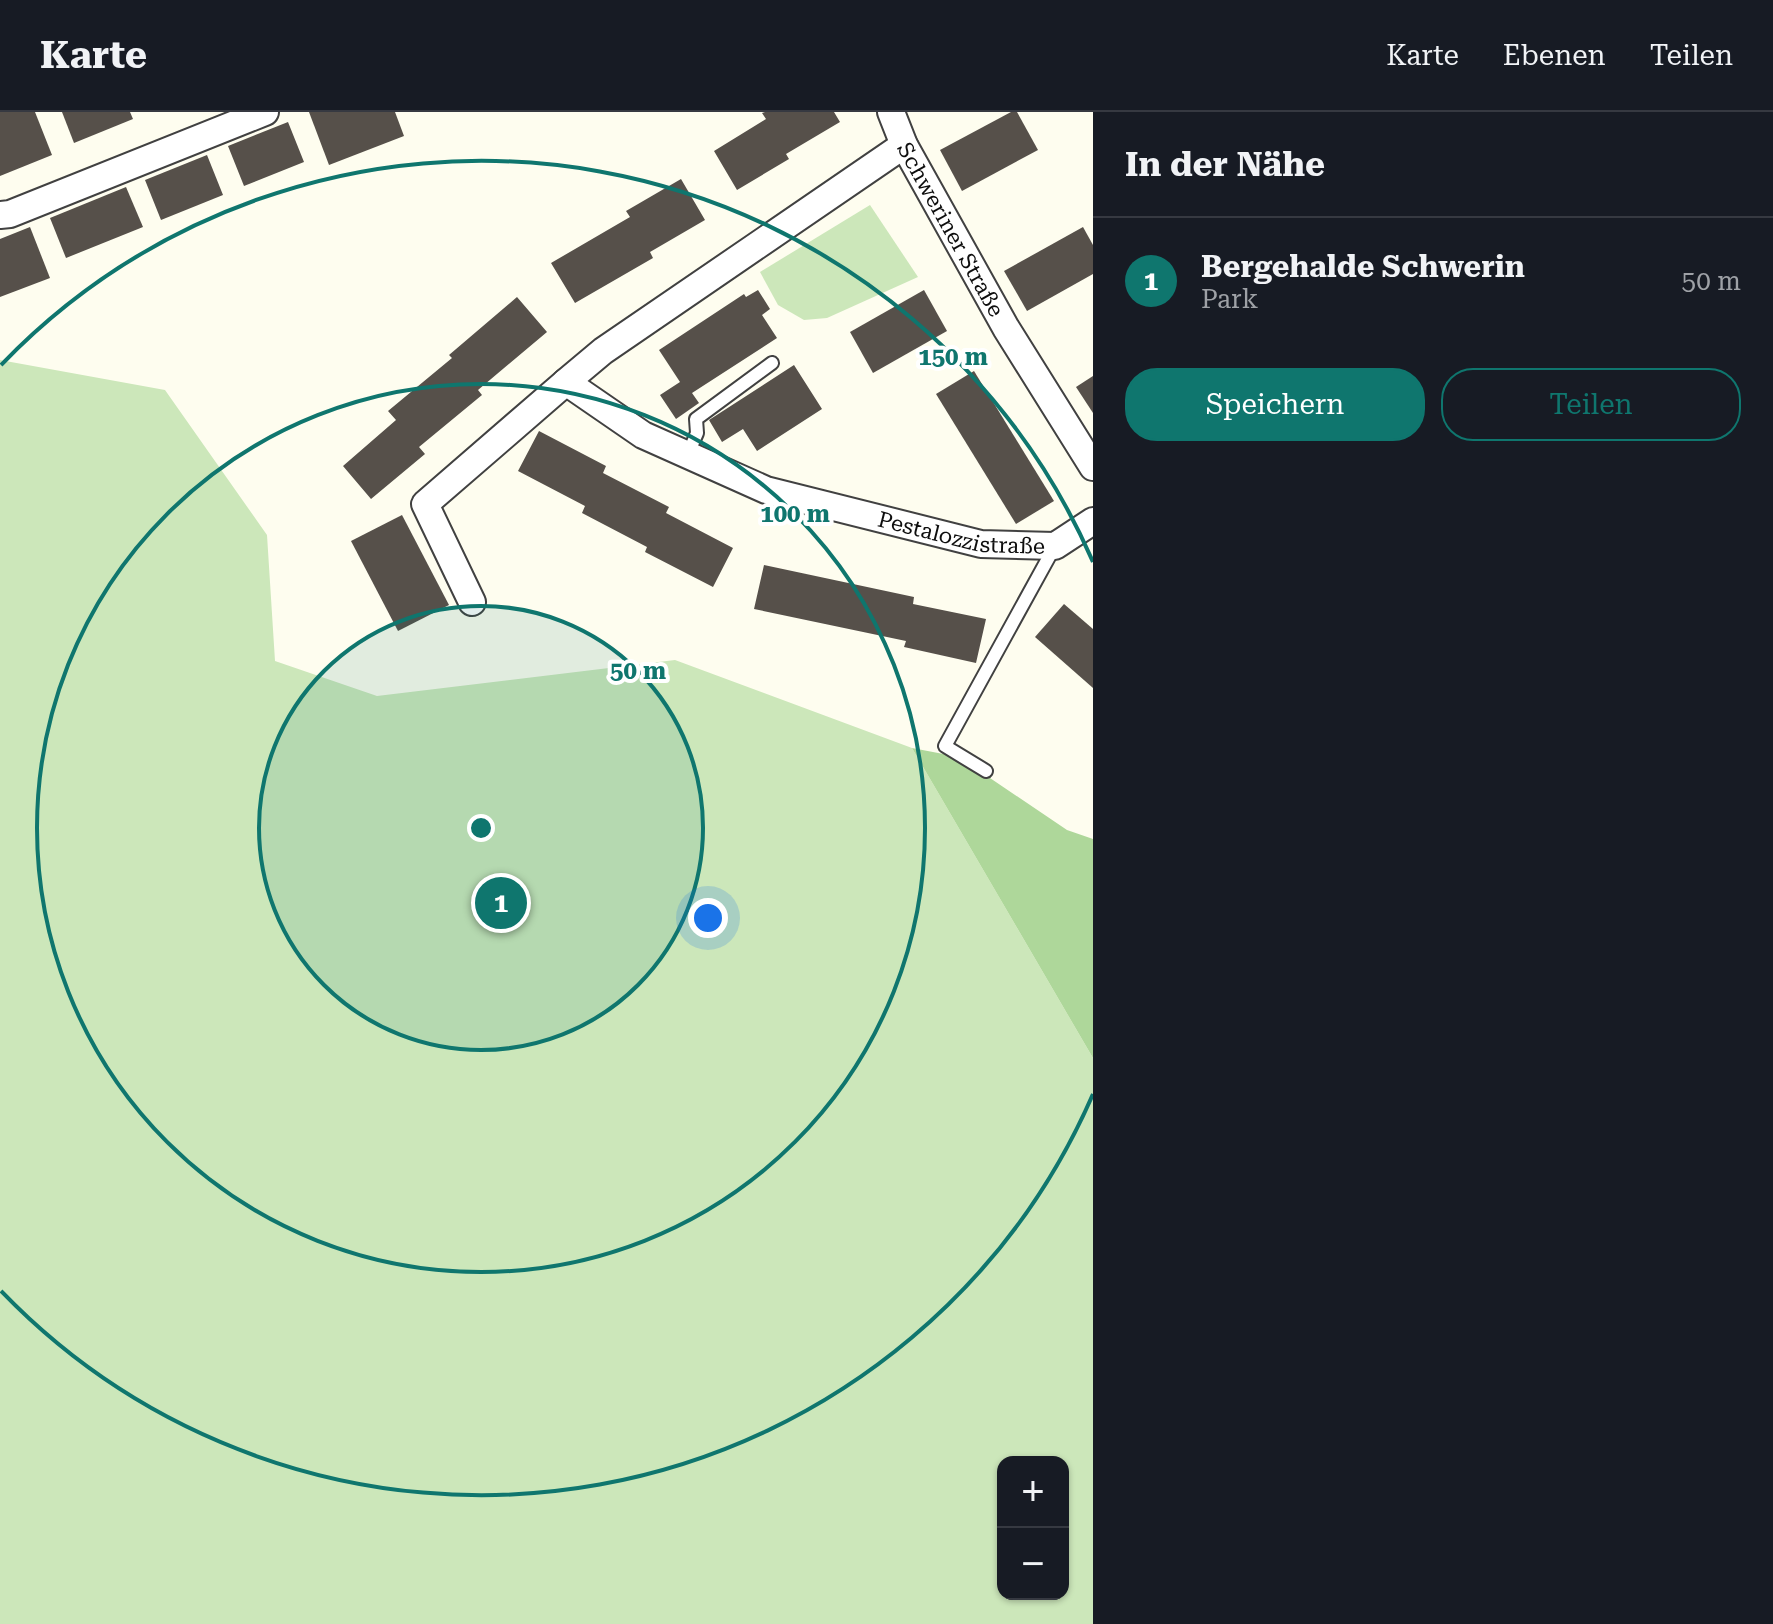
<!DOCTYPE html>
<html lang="de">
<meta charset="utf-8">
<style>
:root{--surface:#171b24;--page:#242831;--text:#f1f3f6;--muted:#9ea1a6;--line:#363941;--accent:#0f766e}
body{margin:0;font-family:"Roboto Serif",serif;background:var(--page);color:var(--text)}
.controls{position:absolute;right:24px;bottom:24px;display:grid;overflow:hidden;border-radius:16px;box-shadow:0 2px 6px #0004}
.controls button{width:72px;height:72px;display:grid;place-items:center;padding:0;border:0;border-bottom:2px solid var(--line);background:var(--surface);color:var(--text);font:40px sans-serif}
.you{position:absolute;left:708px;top:806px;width:28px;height:28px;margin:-20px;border:6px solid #fff;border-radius:50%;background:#1a73e8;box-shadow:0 0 0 12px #1a73e833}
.badge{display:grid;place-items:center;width:52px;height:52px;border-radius:50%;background:var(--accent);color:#fff;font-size:26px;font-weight:700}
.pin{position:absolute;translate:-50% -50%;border:4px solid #fff;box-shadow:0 2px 8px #0006}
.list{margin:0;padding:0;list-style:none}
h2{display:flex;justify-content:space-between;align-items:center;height:104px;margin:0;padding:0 32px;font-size:34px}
h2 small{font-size:26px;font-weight:400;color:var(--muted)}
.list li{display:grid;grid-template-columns:52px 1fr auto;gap:24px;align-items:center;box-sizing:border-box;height:128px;padding:0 32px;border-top:2px solid var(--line)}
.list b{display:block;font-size:30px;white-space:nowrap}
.list p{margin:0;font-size:26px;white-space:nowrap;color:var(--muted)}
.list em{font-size:26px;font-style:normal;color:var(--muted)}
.actions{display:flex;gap:16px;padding:24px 32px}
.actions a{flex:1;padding:18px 0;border:2px solid var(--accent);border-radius:32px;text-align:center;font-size:28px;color:var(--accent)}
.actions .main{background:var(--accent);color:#fff}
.map{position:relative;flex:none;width:1093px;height:1512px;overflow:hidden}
header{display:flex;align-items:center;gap:48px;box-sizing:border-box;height:112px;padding:0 40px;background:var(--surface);border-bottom:2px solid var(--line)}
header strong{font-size:38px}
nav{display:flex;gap:44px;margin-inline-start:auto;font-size:28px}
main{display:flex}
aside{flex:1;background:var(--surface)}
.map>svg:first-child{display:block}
.green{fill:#cce7ba;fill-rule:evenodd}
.forest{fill:#aed79a}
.building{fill:#56504a}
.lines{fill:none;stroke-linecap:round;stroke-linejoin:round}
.lane-casing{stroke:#414141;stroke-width:16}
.street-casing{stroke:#414141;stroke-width:30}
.lane{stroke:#fff;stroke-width:12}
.street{stroke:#fff;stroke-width:26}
.ring{fill:none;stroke:#0f766e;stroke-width:4}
.labels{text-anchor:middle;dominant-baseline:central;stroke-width:8;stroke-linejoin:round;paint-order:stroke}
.street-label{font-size:22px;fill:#0e0e0e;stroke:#fff}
.centre{fill:#0f766e;stroke:#fff;stroke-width:4}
.ring-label{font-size:24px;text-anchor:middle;font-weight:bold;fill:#0f766e;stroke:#fff;stroke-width:8;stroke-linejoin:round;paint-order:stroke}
</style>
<header>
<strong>Karte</strong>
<nav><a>Karte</a><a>Ebenen</a><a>Teilen</a></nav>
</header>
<main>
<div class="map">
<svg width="1093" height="1512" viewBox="0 0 1093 1512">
<rect width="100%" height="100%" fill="#fefdef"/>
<g class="green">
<polygon points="870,93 918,165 827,206 804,208 778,193 760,160"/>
<path d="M0 248 165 278 267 423 275 549 377 584 675 548 912 636 1093 946V1512H0ZM1003 1350H1063V1482H1003Z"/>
</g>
<polygon class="forest" points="912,636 959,645 1067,718 1093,727 1093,946"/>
<g class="building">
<polygon points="0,0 35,0 52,43 0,64"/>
<polygon points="62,0 130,0 133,7 74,31"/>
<polygon points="309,0 395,0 404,24 329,53"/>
<polygon points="765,0 834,0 840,10 786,42 789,47 737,78 714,39 766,7 762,1"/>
<polygon points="1011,0 1017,0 1038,38 962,79 940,38"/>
<polygon points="288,10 304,50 244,74 228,34"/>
<polygon points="207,43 223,83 161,108 145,68"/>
<polygon points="681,67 705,108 650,140 653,146 575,191 551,151 630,105 626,99"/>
<polygon points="126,75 143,115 66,146 50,106"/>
<polygon points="30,115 50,166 0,185 0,127"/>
<polygon points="1083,115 1093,133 1093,162 1027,199 1004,159"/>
<polygon points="758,178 770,197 762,203 777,226 692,281 699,291 676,307 660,283 680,270 659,238 744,182 746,185"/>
<polygon points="924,178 947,219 873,261 850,220"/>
<polygon points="517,185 547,220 478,278 482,283 419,335 425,342 371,387 343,354 396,308 388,299 452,246 449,243"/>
<polygon points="794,253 822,297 757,339 743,317 722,330 709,308"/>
<polygon points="974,259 1054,389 1016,412 936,282"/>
<polygon points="1093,264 1093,301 1076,275"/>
<polygon points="539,319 606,354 603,361 669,395 666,401 733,436 713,475 645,440 647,435 582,401 585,394 518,359"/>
<polygon points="402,403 449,493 398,519 351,429"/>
<polygon points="764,453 914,485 913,492 986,507 976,551 904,535 906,529 754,497"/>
<polygon points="1064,492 1093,517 1093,576 1035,525"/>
</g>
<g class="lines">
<g class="lane-casing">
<g id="lane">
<polyline points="688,342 697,321 696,307 772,251"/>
<polyline points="986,659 945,634 1055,434"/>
</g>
</g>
<g class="street-casing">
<g id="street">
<path id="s1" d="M891 0 904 33 1006 216 1093 355"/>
<path id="s2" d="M904 33 603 239 566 270 643 323 766 378 981 432 1055 434 1093 409"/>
<polyline points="0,103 10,102 265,0"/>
<polyline points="472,490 425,392 566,270"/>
</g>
</g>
<use href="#lane" class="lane"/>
<use href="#street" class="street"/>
</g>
<circle cx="481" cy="716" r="222" fill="#0f766e" fill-opacity=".12"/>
<g class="ring">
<circle cx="481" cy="716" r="222"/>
<circle cx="481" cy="716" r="444"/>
<path d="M1093 982A667 667 0 0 1 1 1179M1 253A667 667 0 0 1 1093 450"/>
</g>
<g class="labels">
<g class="street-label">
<text stroke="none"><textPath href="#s1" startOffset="132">Schweriner Straße</textPath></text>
<text stroke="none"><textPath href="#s2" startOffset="842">Pestalozzistraße</textPath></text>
</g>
</g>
<circle cx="481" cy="716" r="12" class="centre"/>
<g class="ring-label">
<text x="953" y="253">150 m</text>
<text x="795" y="410">100 m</text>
<text x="638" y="567">50 m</text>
</g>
</svg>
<div class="controls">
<button>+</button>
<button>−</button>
</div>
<div class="you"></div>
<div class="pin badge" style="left:501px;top:791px">1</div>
</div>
<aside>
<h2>In der Nähe<small></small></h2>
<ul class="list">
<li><span class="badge">1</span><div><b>Bergehalde Schwerin</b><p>Park</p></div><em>50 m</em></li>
</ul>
<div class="actions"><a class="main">Speichern</a><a>Teilen</a></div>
</aside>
</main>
